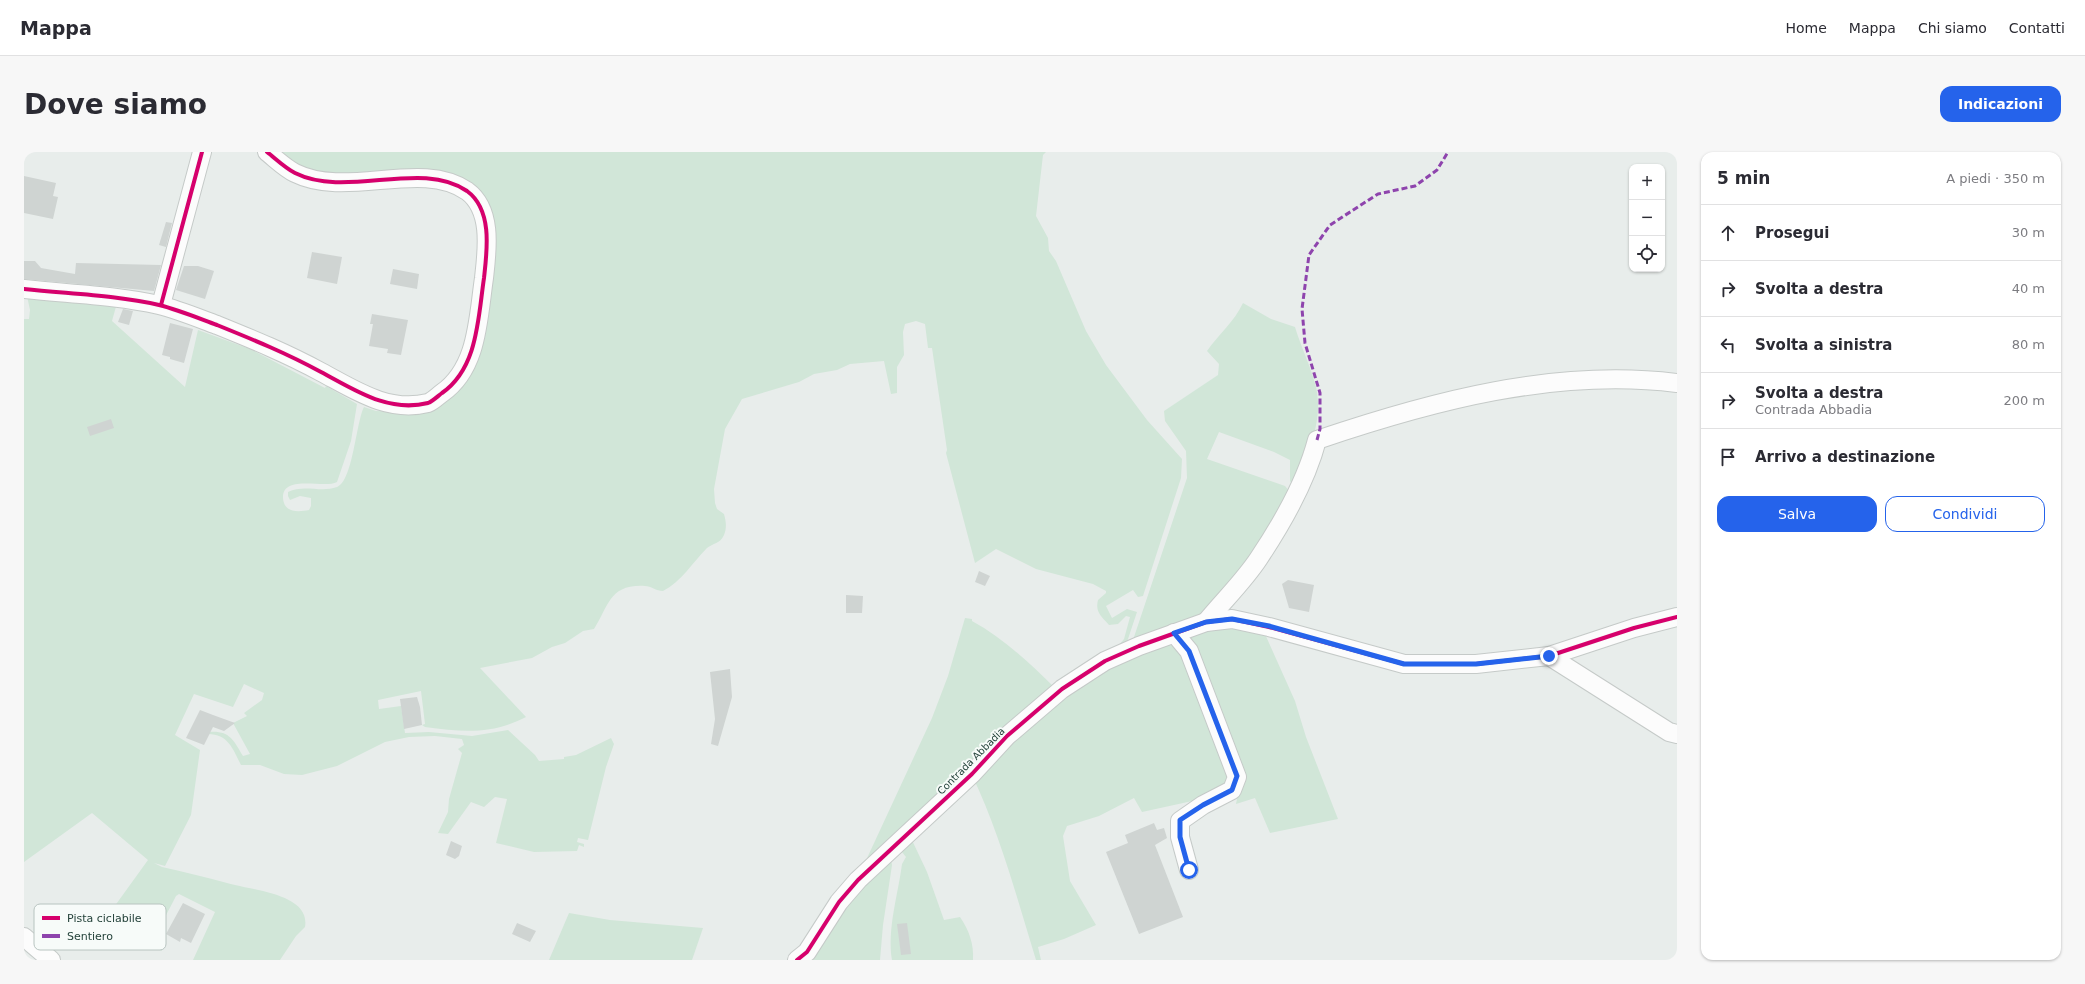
<!DOCTYPE html>
<html lang="it">
<meta charset="utf-8">
<style>
:root{--surface:#fff;--page:#f7f7f7;--text:#2b2b33;--muted:#7c7c81;--line:#e1e1e2;--accent:#2563eb}
body{margin:0;font-family:"DejaVu Sans",sans-serif;background:var(--page);color:var(--text)}
.controls{position:absolute;right:12px;top:12px;display:grid;overflow:hidden;border-radius:8px;box-shadow:0 1px 3px #0004}
.controls button{width:36px;height:36px;display:grid;place-items:center;padding:0;border:0;border-bottom:1px solid var(--line);background:var(--surface);color:var(--text);font:20px sans-serif}
.stop{position:absolute;width:12px;height:12px;margin:-9px;border:3px solid #2563eb;border-radius:50%;background:#fff}
.stop.end{background:#2563eb;border-color:#fff;box-shadow:0 1px 4px #0008}
.list{margin:0;padding:0;list-style:none}
h2{display:flex;justify-content:space-between;align-items:center;height:52px;margin:0;padding:0 16px;font-size:17px}
h2 small{font-size:13px;font-weight:400;color:var(--muted)}
.list li{display:grid;grid-template-columns:26px 1fr auto;gap:12px;align-items:center;box-sizing:border-box;height:56px;padding:0 16px;border-top:1px solid var(--line)}
.list b{display:block;font-size:15px;white-space:nowrap}
.list p{margin:0;font-size:13px;white-space:nowrap;color:var(--muted)}
.list em{font-size:13px;font-style:normal;color:var(--muted)}
.actions{display:flex;gap:8px;padding:12px 16px}
.actions a{flex:1;padding:9px 0;border:1px solid var(--accent);border-radius:12px;text-align:center;font-size:14px;color:var(--accent)}
.actions .main{background:var(--accent);color:#fff}
.icon{flex:none;width:22px;height:22px;fill:none;stroke:currentColor;stroke-width:2;stroke-linecap:round;stroke-linejoin:round}
.map{position:relative;flex:none;width:1653px;height:808px;overflow:hidden;border-radius:12px}
header{display:flex;align-items:center;gap:24px;box-sizing:border-box;height:56px;padding:0 20px;background:var(--surface);border-bottom:1px solid var(--line)}
header strong{font-size:19px}
nav{display:flex;gap:22px;margin-inline-start:auto;font-size:14px}
.intro{display:flex;align-items:center;justify-content:space-between;box-sizing:border-box;height:96px;padding:0 24px}
h1{margin:0;font-size:28px}
.button{padding:10px 18px;border-radius:12px;background:var(--accent);color:#fff;font-size:14px;font-weight:700}
main{display:flex;gap:24px;padding:0 24px}
aside{flex:1;background:var(--surface);border-radius:12px;box-shadow:0 1px 3px #0004}
.map>svg:first-child{display:block}
.green{fill:#d1e6d8}
.building{fill:#cfd4d2}
.lines{fill:none;stroke-linecap:round;stroke-linejoin:round}
.minor-casing{stroke:#c5cac8;stroke-width:20}
.minor{stroke:#fcfcfc;stroke-width:18}
.quiet{stroke:#8e44ad;stroke-width:3;stroke-dasharray:6 3;stroke-linecap:butt}
.cycleway-casing{stroke:#f7fbf9;stroke-width:6}
.cycleway{stroke:#d6006c;stroke-width:4}
.route{stroke:#2563eb;stroke-width:5}
.labels{text-anchor:middle;dominant-baseline:central;stroke-width:4;stroke-linejoin:round;paint-order:stroke}
.street-label{font-size:10px;fill:#24423a;stroke:#f7fbf9}
.key{fill:#f7fbf9;stroke:#b8c4c0;stroke-width:1}
.key-label{font-size:11px;fill:#24423a}
</style>
<header>
<strong>Mappa</strong>
<nav><a>Home</a><a>Mappa</a><a>Chi siamo</a><a>Contatti</a></nav>
</header>
<div class="intro"><h1>Dove siamo</h1><a class="button">Indicazioni</a></div>
<main>
<div class="map">
<svg width="1653" height="808" viewBox="0 0 1653 808">
<rect width="100%" height="100%" fill="#e8edeb"/>
<g class="green">
<path d="M251 0H1022L1019 3 1012 64 1024 86 1025 99 1032 109 1062 179 1082 213 1123 268 1158 307 1157 326 1119 444 1114 445 1109 438 1082 454 1088 466 1103 457 1113 460 1103 490 1094 494 1100 487 1106 465 1102 464 1094 472 1085 473C1077 464 1071 460 1074 448L1082 441V439L1069 432 1012 417 972 397 951 411 922 301 923 298 908 196H904L901 172 892 169 881 172 879 180 880 203 873 215V241L867 242 860 209 826 212 813 218 790 222 775 230 718 247 701 277 690 337 691 351 693 357 700 362C702 369 703 376 700 383 696 392 689 391 683 396 668 411 658 429 639 439 632 439 627 434 621 434 585 432 585 454 570 477L559 479 541 491 528 495 508 506 456 516 502 565C467 583 439 580 401 575L398 573 401 572 397 539 354 548 355 557 377 554 381 581 405 580 448 584 484 578 511 603 515 609 540 607V605L552 603 587 586 590 592 582 615 564 688 554 686 553 690 560 692V695L555 693 553 699 510 700 472 691 483 647 471 645 460 655 447 650 424 682 414 681 424 660 425 647 438 601 434 597 440 593 438 587 411 584 385 585 361 590 313 614 278 623 260 622 236 613H217C209 597 204 582 184 582V580C205 578 209 587 219 604L226 602 209 571 223 564 220 561 238 548 240 541 220 532 209 555 170 542 151 583 176 598 167 663 141 714 130 711 138 715C160 720 182 725 203 731 225 738 287 741 281 775L272 784 256 808H169L191 760 155 742 152 744C144 761 129 780 138 799L106 784 111 775 85 762 124 708 68 661 0 710V167H5L6 158 3 144 93 151 88 169 161 235 174 178 226 197 301 236 302 234 333 252 327 289 313 330C301 337 258 322 259 346 260 361 274 360 285 358L287 354V346L276 344 266 348 264 344V340C280 332 297 341 313 335 329 329 332 270 340 255L352 259 378 260 433 223 463 121 446 34 294 20 280 16Z"/>
<path d="M1219 151 1247 167 1271 175C1277 195 1287 215 1292 235 1300 271 1283 303 1269 334L1266 329V308L1250 300 1195 280 1183 307 1261 334 1266 340C1243 379 1207 446 1167 468 1150 477 1127 481 1109 488L1163 326 1162 299 1141 269 1140 259 1194 223 1195 212 1183 199C1195 182 1210 170 1219 151Z"/>
<path d="M941 466 948 467V469C979 486 1006 511 1031 536L838 717 908 566 924 524Z"/>
<polygon points="1191,474 1229,474 1241,482 1271,549 1282,585 1314,667 1246,681 1231,646 1212,652 1216,632 1165,485"/>
<path d="M1140 491 1148 494 1163 507 1207 631 1182 646 1118 660 1110 646 1075 664 1043 674 1039 684 1046 729 1072 773 1040 787 1014 795 1017 808H1012C993 746 976 682 948 623L1067 522Z"/>
<path d="M886 684 903 720 920 768 936 765C945 778 950 792 949 808H868C863 777 874 743 878 712L882 705 878 700 877 695Z"/>
<polygon points="867,708 868,713 859,773 856,808 788,808 789,801 832,738"/>
<polygon points="545,761 586,768 679,776 668,808 525,808"/>
</g>
<g class="building">
<polygon points="0,24 32,31 29,44 34,45 29,67 0,61"/>
<polygon points="142,70 148,71 142,95 135,93"/>
<polygon points="288,100 318,105 313,132 283,126"/>
<polygon points="0,109 11,109 17,116 51,122 52,111 137,113 130,139 0,127"/>
<polygon points="160,114 174,114 190,119 181,147 152,138"/>
<polygon points="369,117 395,122 393,137 366,132"/>
<polygon points="99,157 109,159 105,173 94,170"/>
<polygon points="348,162 384,168 377,203 363,201 364,197 345,194 349,172 346,172"/>
<polygon points="146,171 169,177 160,211 146,207 146,205 138,203"/>
<polygon points="87,267 90,276 66,284 63,275"/>
<polygon points="955,419 966,424 961,434 951,430"/>
<polygon points="1264,428 1290,433 1285,460 1265,456 1258,432"/>
<polygon points="822,443 839,444 838,461 822,461"/>
<polygon points="706,517 708,545 694,594 687,592 691,567 686,520"/>
<polygon points="393,545 396,555 398,573 380,577 376,547"/>
<polygon points="176,558 189,563 211,571 200,579 189,575 180,593 162,586"/>
<polygon points="1130,671 1133,678 1140,676 1143,686 1131,693 1159,765 1115,782 1082,700 1104,691 1101,683"/>
<polygon points="427,689 438,694 435,704 431,707 422,703"/>
<polygon points="159,751 181,762 167,791 157,786 156,790 142,782"/>
<polygon points="493,771 512,779 506,790 488,782"/>
<polygon points="883,771 887,802 877,803 873,772"/>
</g>
<g class="lines">
<g class="minor-casing">
<g id="minor">
<path d="M0 137C45 142 91 143 135 153 155 158 174 166 193 173 230 188 262 201 297 220 331 238 364 261 404 251 409 249 414 244 418 241 454 216 454 166 460 126 463 99 469 58 443 39 397 7 323 47 271 21 261 16 252 7 243 0"/>
<polyline points="137,153 178,0"/>
<path d="M1182 470C1199 449 1220 429 1235 406 1259 370 1282 330 1293 288 1408 249 1531 216 1653 231"/>
<polyline points="1150,481 1165,499 1213,625 1208,638 1179,653 1156,669 1156,685 1165,718"/>
<polyline points="1525,504 1645,580 1653,582"/>
<polyline points="0,785 27,808"/>
<polyline points="773,808 783,800 815,750 834,728 948,622 983,584 1038,537 1081,509 1115,494 1182,470 1208,467 1245,475 1380,512 1452,512 1525,504 1610,476 1653,465"/>
</g>
</g>
<use href="#minor" class="minor"/>
<polyline class="quiet" points="1293,288 1296,277 1296,241 1281,191 1278,157 1285,103 1306,73 1354,42 1391,34 1413,18 1424,0"/>
<g class="cycleway-casing">
<g id="cycleway">
<path d="M0 137C45 142 91 143 135 153 155 158 174 166 193 173 230 188 262 201 297 220 331 238 364 261 404 251 409 249 414 244 418 241 454 216 454 166 460 126 463 99 469 58 443 39 397 7 323 47 271 21 261 16 252 7 243 0"/>
<polyline points="137,153 178,0"/>
<polyline points="773,808 783,800 815,750 834,728 948,622 983,584 1038,537 1081,509 1115,494 1182,470 1208,467 1245,475 1380,512 1452,512 1525,504 1610,476 1653,465"/>
</g>
</g>
<use href="#cycleway" class="cycleway"/>
</g>
<g class="lines">
<polyline class="route" points="1165,718 1156,685 1156,668 1179,653 1208,638 1213,624 1165,499 1150,481 1182,470 1208,467 1245,474 1380,512 1452,512 1525,504"/>
</g>
<g class="labels">
<g class="street-label">
<text transform="translate(947 609) rotate(-45)">Contrada Abbadia</text>
</g>
</g>
<rect x="10" y="752" width="132" height="46" rx="6" class="key"/>
<rect x="18" y="764" width="18" height="4" fill="#d6006c"/>
<rect x="18" y="782" width="18" height="4" fill="#8e44ad"/>
<g class="key-label">
<text x="43" y="770">Pista ciclabile</text>
<text x="43" y="788">Sentiero</text>
</g>
</svg>
<div class="controls">
<button>+</button>
<button>−</button>
<button><svg class="icon" aria-label="locate" viewBox="0 0 24 24"><circle cx="12" cy="12" r="6"/><path d="M12 2v4M12 18v4M2 12h4M18 12h4"/></svg></button>
</div>
<div class="stop" style="left:1165px;top:718px"></div>
<div class="stop end" style="left:1525px;top:504px"></div>
</div>
<aside>
<h2>5 min<small>A piedi · 350 m</small></h2>
<ul class="list">
<li><svg class="icon" aria-label="ahead" viewBox="0 0 24 24"><path d="M12 20V5M6 11l6-6 6 6"/></svg><div><b>Prosegui</b></div><em>30 m</em></li>
<li><svg class="icon" aria-label="right" viewBox="0 0 24 24"><path d="M7 20v-9h11M14 6l5 5-5 5"/></svg><div><b>Svolta a destra</b></div><em>40 m</em></li>
<li><svg class="icon" aria-label="left" viewBox="0 0 24 24"><path d="M17 20v-9H6M10 6l-5 5 5 5"/></svg><div><b>Svolta a sinistra</b></div><em>80 m</em></li>
<li><svg class="icon" aria-label="right" viewBox="0 0 24 24"><path d="M7 20v-9h11M14 6l5 5-5 5"/></svg><div><b>Svolta a destra</b><p>Contrada Abbadia</p></div><em>200 m</em></li>
<li><svg class="icon" aria-label="arrive" viewBox="0 0 24 24"><path d="M6 21V4h12l-3 4 3 4H6"/></svg><div><b>Arrivo a destinazione</b></div></li>
</ul>
<div class="actions"><a class="main">Salva</a><a>Condividi</a></div>
</aside>
</main>
